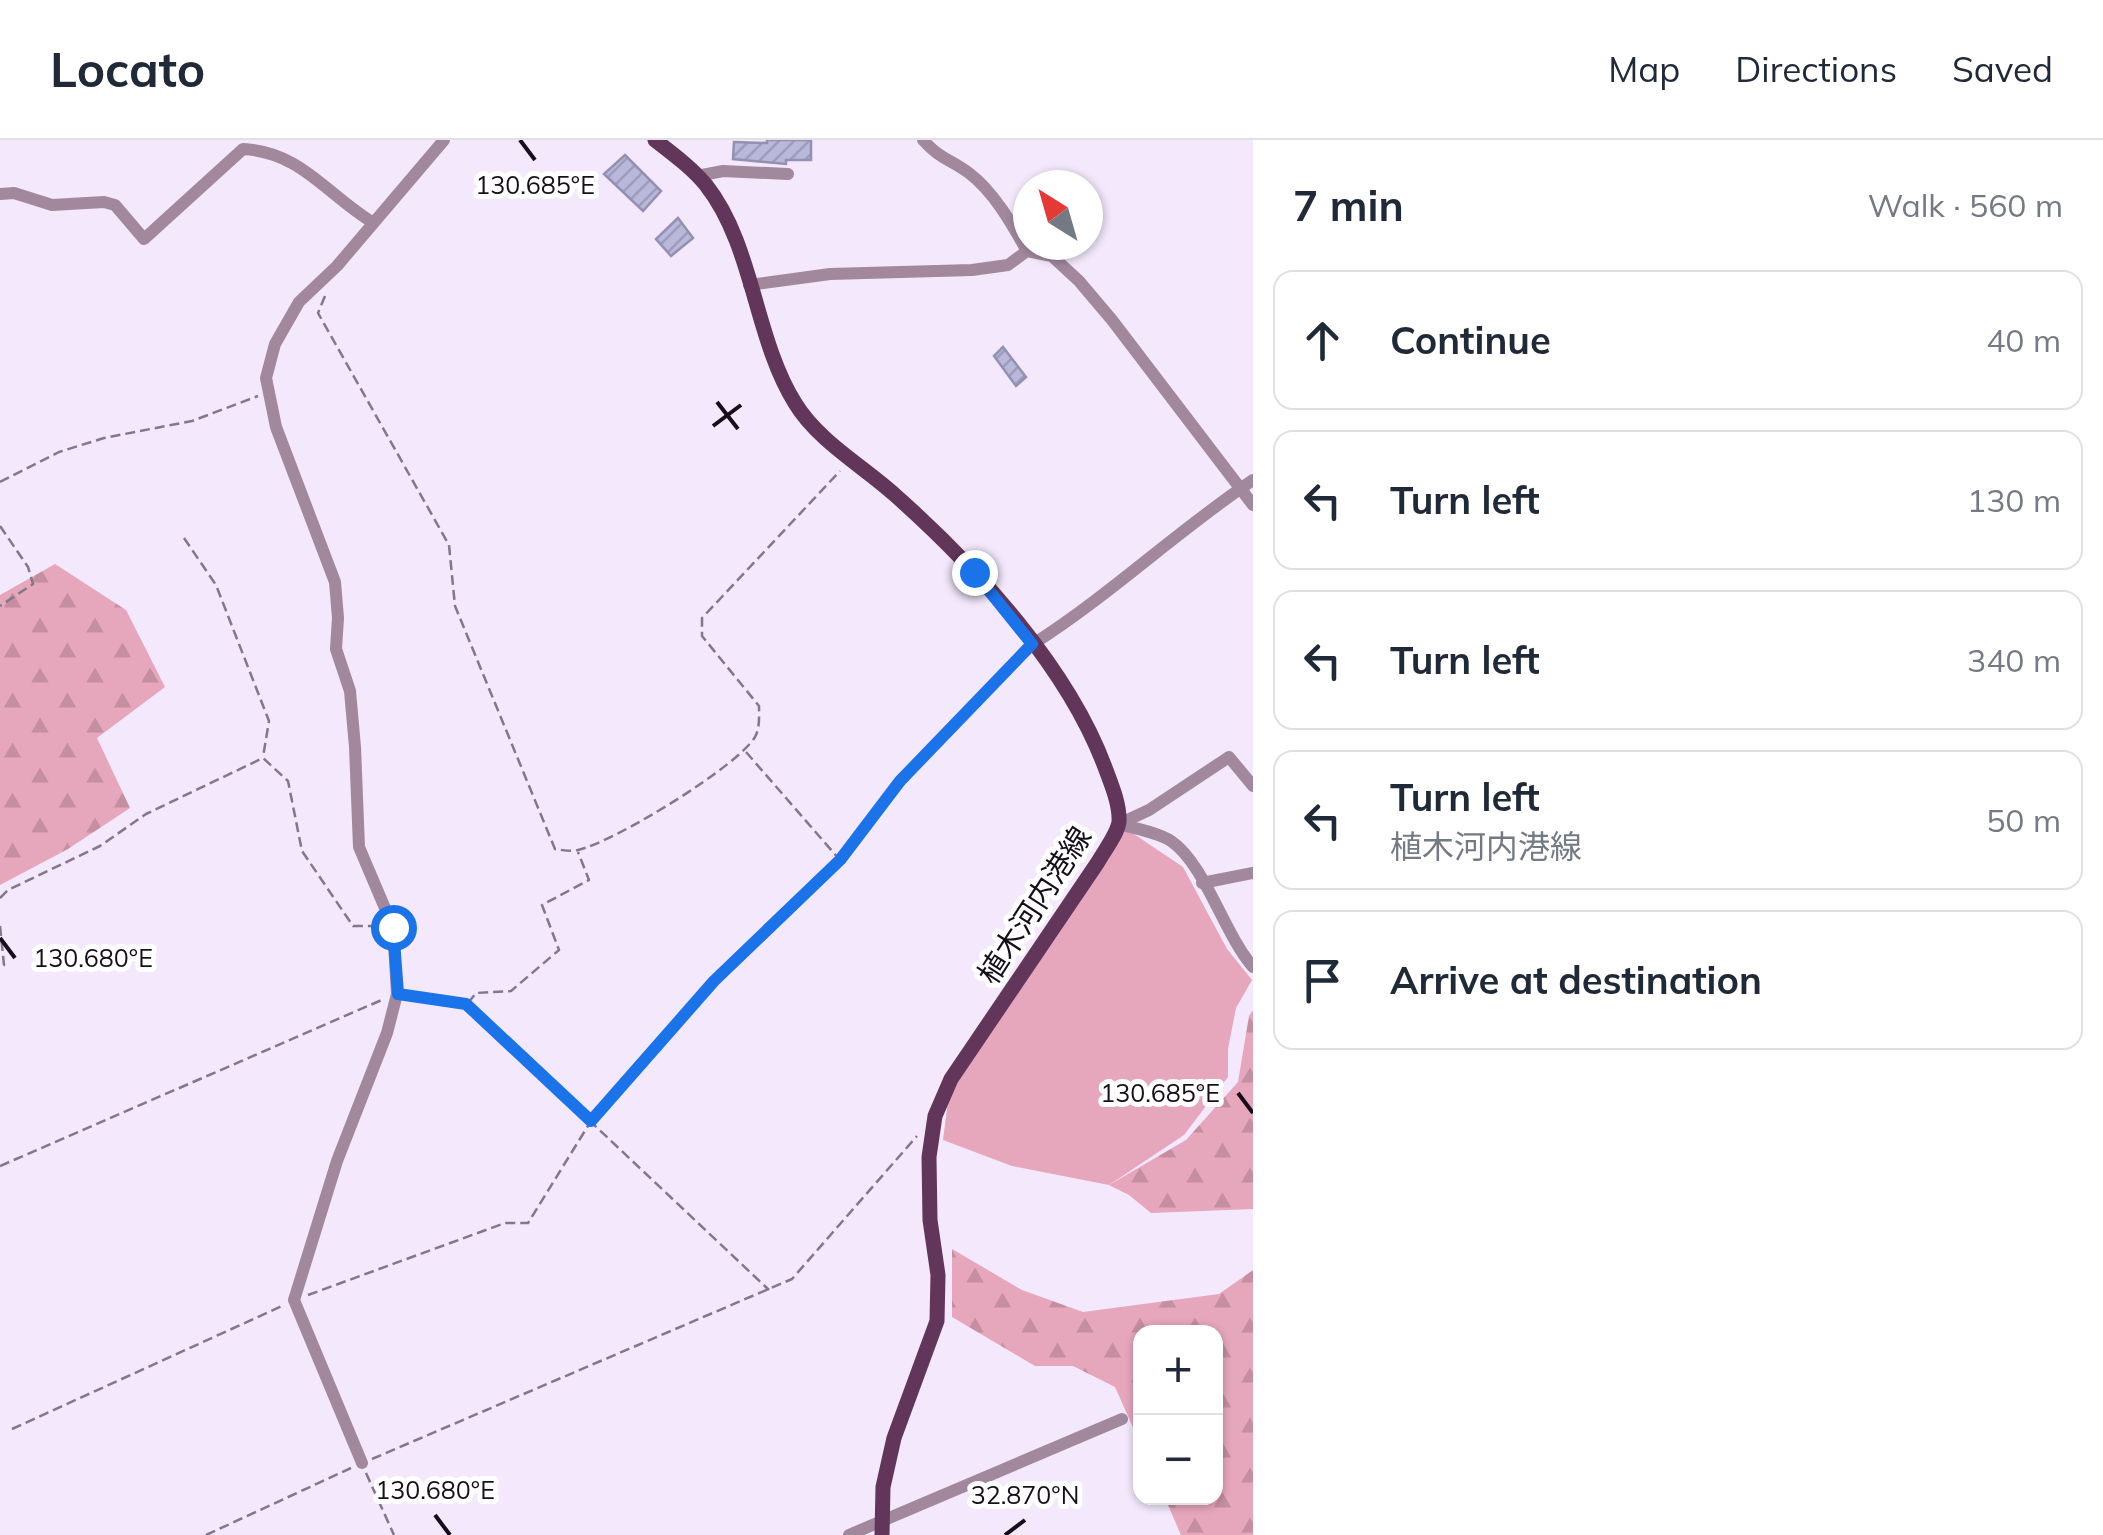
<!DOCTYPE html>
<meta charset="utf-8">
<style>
:root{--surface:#fff;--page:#f6f6f7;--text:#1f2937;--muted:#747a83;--line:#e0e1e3}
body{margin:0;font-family:Mulish,"Noto Sans JP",sans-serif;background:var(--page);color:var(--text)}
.controls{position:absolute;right:30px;bottom:30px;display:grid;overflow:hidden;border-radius:20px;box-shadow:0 2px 8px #0004}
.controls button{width:90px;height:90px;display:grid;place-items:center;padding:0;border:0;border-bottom:2px solid var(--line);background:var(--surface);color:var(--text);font:50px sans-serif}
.compass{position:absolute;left:1013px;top:30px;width:90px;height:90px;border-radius:50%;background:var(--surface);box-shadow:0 2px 8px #0004;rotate:323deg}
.stop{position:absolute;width:30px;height:30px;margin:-22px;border:8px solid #1a73e8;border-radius:50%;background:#fff}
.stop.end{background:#1a73e8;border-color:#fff;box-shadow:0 2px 10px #0008}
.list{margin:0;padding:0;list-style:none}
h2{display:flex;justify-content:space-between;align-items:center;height:130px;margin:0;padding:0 40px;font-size:42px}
h2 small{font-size:32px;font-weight:400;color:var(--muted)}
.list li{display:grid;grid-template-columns:65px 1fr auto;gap:30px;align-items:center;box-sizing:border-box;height:140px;margin:0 20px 20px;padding:0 20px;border:2px solid var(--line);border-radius:20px}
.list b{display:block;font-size:38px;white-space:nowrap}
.list p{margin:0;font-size:32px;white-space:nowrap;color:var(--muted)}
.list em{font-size:32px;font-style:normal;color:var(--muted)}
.icon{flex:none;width:55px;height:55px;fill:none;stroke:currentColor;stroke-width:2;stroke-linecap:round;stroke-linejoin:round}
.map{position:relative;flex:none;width:1253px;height:1395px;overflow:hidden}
header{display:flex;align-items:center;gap:60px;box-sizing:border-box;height:140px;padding:0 50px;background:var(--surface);border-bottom:2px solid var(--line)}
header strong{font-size:48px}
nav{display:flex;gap:55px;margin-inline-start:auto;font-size:35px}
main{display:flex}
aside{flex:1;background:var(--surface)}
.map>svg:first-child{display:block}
.forest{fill:url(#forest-firs)}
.park{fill:#e6a6bc}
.building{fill:url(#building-hatch);stroke:#9291b2;stroke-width:2.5}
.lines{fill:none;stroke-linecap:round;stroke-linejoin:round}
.path{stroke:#817888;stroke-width:2.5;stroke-dasharray:10 5;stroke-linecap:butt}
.minor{stroke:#a2889d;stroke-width:12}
.major{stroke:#62365b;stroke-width:15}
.route{stroke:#1a73e8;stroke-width:12}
.ticks{fill:none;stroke:#160f1b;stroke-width:4}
.labels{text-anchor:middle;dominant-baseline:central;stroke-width:10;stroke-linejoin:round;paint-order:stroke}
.street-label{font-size:30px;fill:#160f1b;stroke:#fff}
.ticks-label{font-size:25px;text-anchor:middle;fill:#160f1b;stroke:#fff;stroke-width:10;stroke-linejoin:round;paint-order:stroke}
</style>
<header>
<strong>Locato</strong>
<nav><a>Map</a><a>Directions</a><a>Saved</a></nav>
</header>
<main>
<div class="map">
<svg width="1253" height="1395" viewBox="0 0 1253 1395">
<defs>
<pattern id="forest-firs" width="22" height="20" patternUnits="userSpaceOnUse" patternTransform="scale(2.5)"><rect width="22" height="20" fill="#e6a6bc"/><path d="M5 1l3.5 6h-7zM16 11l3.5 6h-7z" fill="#c58ea1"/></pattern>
<pattern id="building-hatch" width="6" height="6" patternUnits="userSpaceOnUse" patternTransform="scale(2.5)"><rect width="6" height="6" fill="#b9b7da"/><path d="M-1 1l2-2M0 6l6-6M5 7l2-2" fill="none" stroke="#9e9cba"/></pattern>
</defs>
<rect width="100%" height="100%" fill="#f3e8fc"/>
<g class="forest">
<polygon points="55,424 126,470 165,547 97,598 130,668 68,709 0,745 0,455"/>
<polygon points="1253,870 1253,1069 1151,1073 1129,1055 1109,1045 1186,1000 1238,942 1249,876"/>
<polygon points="952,1109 1022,1150 1083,1172 1219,1154 1253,1130 1253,1395 1181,1395 1165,1358 1216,1358 1216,1192 1140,1192 1140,1303 1115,1247 1073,1226 1035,1226 952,1177"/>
</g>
<polygon class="park" points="1119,684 1183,727 1227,809 1252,840 1236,868 1228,909 1228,937 1184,995 1109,1045 1012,1026 943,1000 951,939"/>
<g class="building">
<polygon points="767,0 811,0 811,20 786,20 786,24 733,19 734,2 767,3"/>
<polygon points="625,15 661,51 643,71 604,34"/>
<polygon points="678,78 693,98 671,116 656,99"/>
<polygon points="1003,207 1026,237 1016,246 994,216"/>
</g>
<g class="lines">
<g class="path">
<path d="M325 156 318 173 449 405 455 466 555 709C562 710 572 712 578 710 614 702 737 627 755 597 760 588 759 576 759 566L702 496V478L840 331"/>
<polyline points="0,342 59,312 104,298 192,281 258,256"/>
<polyline points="0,386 28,427 33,444 0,466"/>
<polyline points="184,398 216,445 269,581 263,617"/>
<polyline points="746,612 839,719"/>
<polyline points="0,758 8,750 100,706 146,674 263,618 288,641 302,711 353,786 377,786"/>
<polyline points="0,786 4,825 0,828"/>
<polyline points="411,856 466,864 769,1150"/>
<polyline points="468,863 476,853 511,851 559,810 542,765 589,740 578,712"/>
<polyline points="0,1026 384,859"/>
<polyline points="308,1155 505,1083 528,1083 591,981 714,841 840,720 900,641 1024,512"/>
<polyline points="12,1289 282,1166"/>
<polyline points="372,1319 792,1139 917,996"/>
<polyline points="366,1333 394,1395"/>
<polyline points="206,1395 351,1328"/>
</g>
<g class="minor">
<path d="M923 0C940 19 950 19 969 33 994 52 1012 84 1027 111"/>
<polyline points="697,36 723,31 788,34"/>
<path d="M0 54 14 53 52 65 104 62 115 65 144 99 243 9C301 12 326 54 372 82"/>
<polyline points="749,145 830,134 972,130 1008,125 1027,111 1052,116 1079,141 1112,180 1253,365"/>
<path d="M1033 504C1110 455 1177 391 1253 340"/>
<path d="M1119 684C1136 689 1157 692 1171 701 1205 724 1224 794 1253 827"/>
<polyline points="1119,684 1149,670 1229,617 1253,646"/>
<polyline points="1202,743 1253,733"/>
<polyline points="362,1323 294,1160 337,1021 387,893 397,854 393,787 359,707 355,607 350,551 336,509 338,478 335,442 276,287 266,238 275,204 299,162 337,126 444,0"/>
<polyline points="849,1395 1122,1279"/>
</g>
<path class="major" d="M655 0C673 14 692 28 706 45 754 106 754 197 795 263 818 301 863 326 895 355 976 427 1069 528 1106 630 1112 646 1120 665 1119 682 1117 695 1104 711 1098 722L951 939 935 976 929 1017 930 1080 938 1135 937 1181 894 1298 883 1347 882 1395"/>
</g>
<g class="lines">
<polyline class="route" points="393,787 398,854 466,864 591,981 714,841 840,720 900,641 1032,504 974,432"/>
</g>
<path class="ticks" d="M520 0 535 20M717 262 738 289M713 286 741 265M0 798 15 818M1238 953 1253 973M435 1375 450 1395M1005 1395 1025 1380"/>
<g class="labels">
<g class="street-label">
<text transform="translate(1034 765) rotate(-57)">植木河内港線</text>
</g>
</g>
<g class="ticks-label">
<text x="535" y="54">130.685°E</text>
<text x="93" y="827">130.680°E</text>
<text x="1160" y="962">130.685°E</text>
<text x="435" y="1359">130.680°E</text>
<text x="1025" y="1364">32.870°N</text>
</g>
</svg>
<div class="controls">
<button>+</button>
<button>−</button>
</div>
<svg class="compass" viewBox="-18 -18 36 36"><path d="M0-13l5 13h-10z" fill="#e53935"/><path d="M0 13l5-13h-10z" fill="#747a83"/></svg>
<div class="stop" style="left:393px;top:787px"></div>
<div class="stop end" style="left:974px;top:432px"></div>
</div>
<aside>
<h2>7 min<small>Walk · 560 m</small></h2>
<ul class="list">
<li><svg class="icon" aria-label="ahead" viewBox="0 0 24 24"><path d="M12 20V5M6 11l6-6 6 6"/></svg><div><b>Continue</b></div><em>40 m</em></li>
<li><svg class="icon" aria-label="left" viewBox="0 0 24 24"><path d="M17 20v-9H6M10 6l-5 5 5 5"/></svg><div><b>Turn left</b></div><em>130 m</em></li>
<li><svg class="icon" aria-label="left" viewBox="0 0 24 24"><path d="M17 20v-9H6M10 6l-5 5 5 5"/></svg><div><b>Turn left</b></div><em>340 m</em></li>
<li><svg class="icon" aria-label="left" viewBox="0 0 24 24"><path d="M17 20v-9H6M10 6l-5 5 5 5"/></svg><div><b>Turn left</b><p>植木河内港線</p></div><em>50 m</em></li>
<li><svg class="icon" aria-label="arrive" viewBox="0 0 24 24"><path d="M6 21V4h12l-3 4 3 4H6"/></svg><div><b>Arrive at destination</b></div></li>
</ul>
</aside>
</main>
